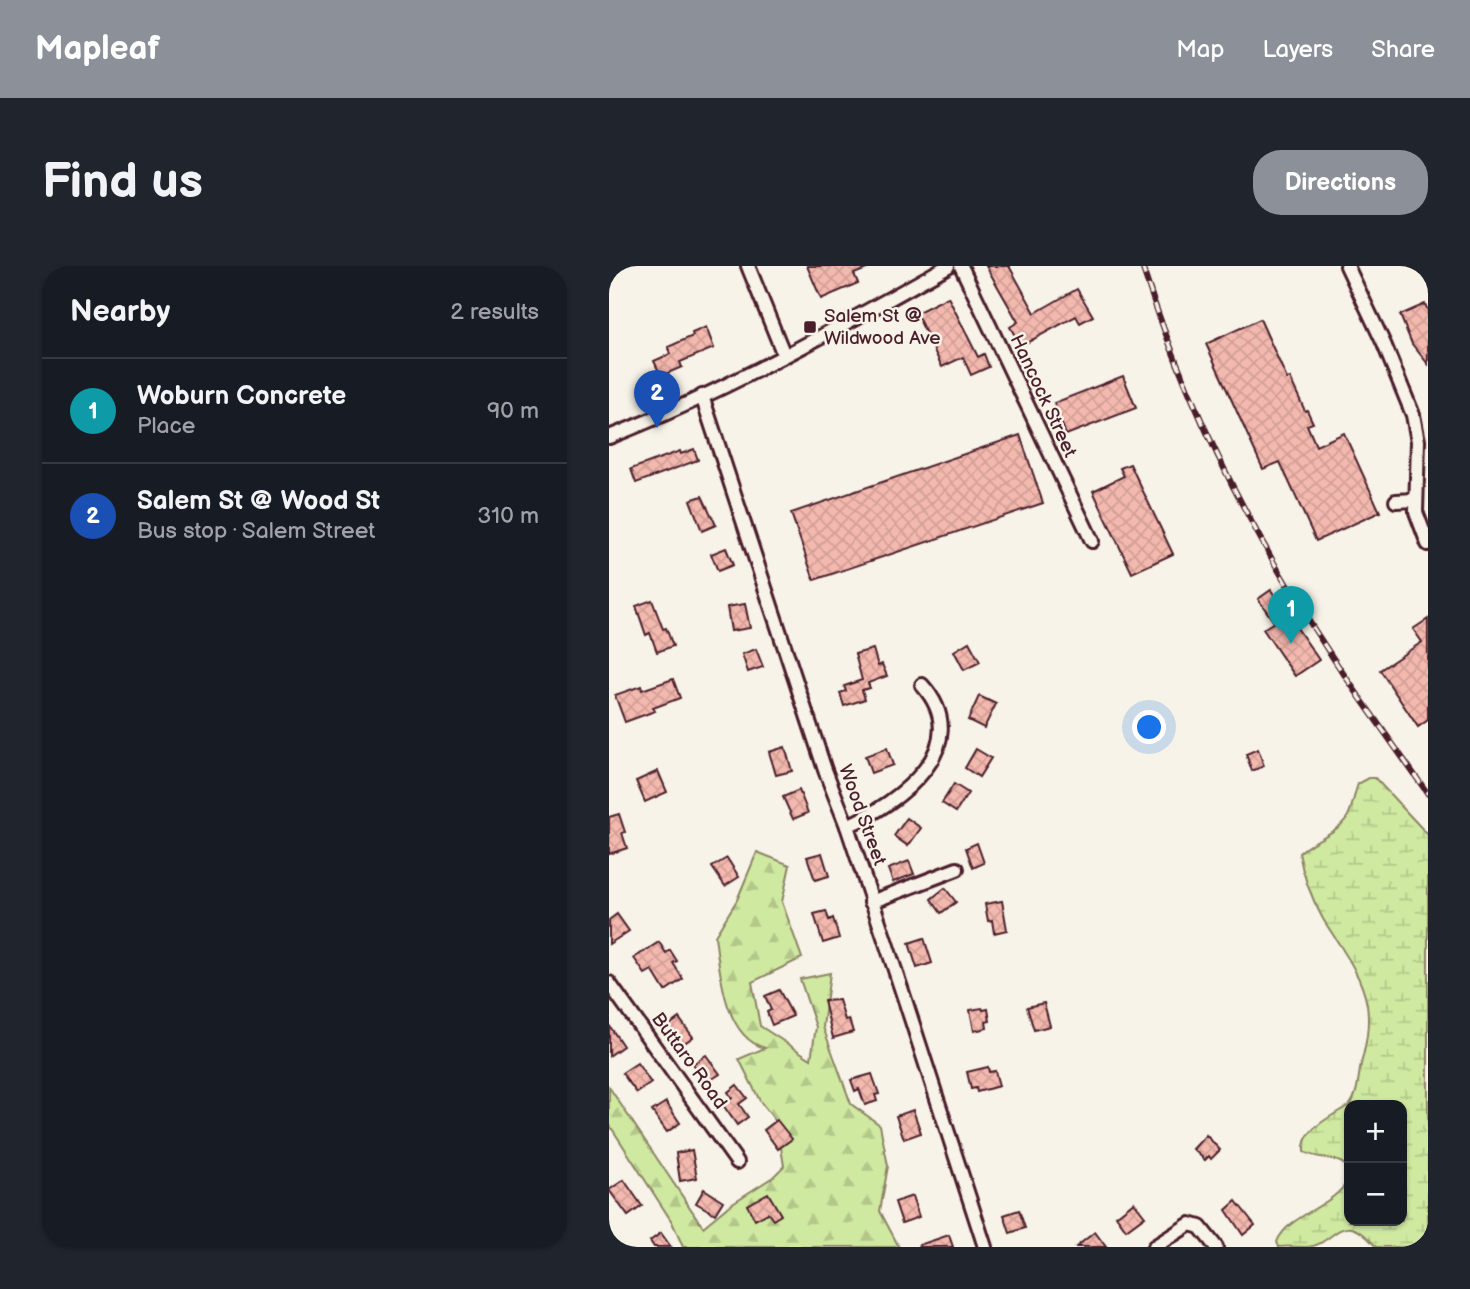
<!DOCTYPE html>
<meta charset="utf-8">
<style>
:root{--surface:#171b24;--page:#20242c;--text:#f1f3f6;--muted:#9ea1a6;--line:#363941;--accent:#8c9099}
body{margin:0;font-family:"Balsamiq Sans",sans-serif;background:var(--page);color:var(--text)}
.controls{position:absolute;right:21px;bottom:21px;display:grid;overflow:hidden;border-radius:14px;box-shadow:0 2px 5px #0004}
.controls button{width:63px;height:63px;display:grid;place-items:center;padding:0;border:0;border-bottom:2px solid var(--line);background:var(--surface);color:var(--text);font:35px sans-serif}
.you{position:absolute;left:541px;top:462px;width:24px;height:24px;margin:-18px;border:5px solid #fff;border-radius:50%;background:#1a73e8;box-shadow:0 0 0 10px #1a73e833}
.badge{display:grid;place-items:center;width:46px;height:46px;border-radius:50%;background:var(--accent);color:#fff;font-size:23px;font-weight:700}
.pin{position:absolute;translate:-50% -58px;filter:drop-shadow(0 2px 4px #0008)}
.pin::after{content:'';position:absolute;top:37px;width:24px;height:21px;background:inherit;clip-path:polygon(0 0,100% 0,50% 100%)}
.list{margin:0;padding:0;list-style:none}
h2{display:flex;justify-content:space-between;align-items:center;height:91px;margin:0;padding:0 28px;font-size:30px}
h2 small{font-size:23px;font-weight:400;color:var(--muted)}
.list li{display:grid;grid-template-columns:46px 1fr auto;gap:21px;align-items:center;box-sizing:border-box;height:105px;padding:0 28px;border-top:2px solid var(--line)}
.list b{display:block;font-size:26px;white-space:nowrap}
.list p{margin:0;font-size:23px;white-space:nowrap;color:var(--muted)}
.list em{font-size:23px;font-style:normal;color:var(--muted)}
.map{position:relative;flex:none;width:819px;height:981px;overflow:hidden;border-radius:28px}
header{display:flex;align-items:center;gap:42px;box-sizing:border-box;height:98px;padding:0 35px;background:var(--accent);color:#fff}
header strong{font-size:33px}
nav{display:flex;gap:38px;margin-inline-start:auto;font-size:24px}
.intro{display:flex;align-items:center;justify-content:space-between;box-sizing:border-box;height:168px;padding:0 42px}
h1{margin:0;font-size:49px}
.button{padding:18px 32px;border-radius:28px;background:var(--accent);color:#fff;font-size:24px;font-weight:700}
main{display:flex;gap:42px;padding:0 42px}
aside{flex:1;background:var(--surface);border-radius:28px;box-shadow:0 2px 5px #0004}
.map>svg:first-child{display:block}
.forest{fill:url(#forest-firs);stroke:#8c8466;stroke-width:2}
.wetland{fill:url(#wetland-marsh);stroke:#8c8466;stroke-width:2}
.building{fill:url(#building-cross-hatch);stroke:#4a1f2b;stroke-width:2}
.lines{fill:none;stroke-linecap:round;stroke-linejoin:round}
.minor-casing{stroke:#4a1f2b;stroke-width:18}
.minor{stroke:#f7f3e8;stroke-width:12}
.rail-casing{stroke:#4a1f2b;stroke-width:6}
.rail{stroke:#f7f3e8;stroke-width:3.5;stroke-dasharray:10;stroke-linecap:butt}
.poi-dot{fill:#4a1f2b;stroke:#f7f3e8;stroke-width:2.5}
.labels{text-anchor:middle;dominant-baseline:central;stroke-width:5;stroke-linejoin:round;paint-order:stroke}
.poi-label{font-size:19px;fill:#4a1f2b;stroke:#f7f3e8;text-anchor:start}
.street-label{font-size:19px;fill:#4a1f2b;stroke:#f7f3e8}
</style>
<header>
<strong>Mapleaf</strong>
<nav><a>Map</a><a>Layers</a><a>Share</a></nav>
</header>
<div class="intro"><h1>Find us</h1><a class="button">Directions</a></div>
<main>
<aside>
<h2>Nearby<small>2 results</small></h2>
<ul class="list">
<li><span class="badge" style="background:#0f9aa8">1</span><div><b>Woburn Concrete</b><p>Place</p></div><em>90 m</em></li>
<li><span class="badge" style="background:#1a4fb4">2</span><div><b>Salem St @ Wood St</b><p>Bus stop · Salem Street</p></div><em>310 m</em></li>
</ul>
</aside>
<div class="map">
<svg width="819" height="981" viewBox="0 0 819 981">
<defs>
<pattern id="forest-firs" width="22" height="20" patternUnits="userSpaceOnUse" patternTransform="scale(1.75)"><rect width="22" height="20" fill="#cfe9a0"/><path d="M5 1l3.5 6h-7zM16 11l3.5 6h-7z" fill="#b3c78a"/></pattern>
<pattern id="wetland-marsh" width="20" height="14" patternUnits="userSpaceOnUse" patternTransform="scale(1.75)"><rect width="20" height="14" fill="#cfe9a0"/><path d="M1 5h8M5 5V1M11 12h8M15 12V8" fill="none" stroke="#b3c78a"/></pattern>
<pattern id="building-cross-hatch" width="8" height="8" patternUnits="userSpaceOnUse" patternTransform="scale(1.75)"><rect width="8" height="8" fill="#f3b9ae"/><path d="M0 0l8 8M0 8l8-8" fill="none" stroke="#d29f96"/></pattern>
</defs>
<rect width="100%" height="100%" fill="#f7f3e8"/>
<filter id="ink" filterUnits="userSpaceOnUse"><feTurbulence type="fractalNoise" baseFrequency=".0143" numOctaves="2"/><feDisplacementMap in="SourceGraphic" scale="14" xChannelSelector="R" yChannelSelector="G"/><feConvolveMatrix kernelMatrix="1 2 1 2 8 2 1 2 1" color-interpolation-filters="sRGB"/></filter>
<g filter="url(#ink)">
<path class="forest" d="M148 586 181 599 173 636 193 692 143 716 151 760 202 793 207 761 191 713 221 707 214 761 242 838 271 859 279 900 271 945 290 981H74L63 956 0 858V821L94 961 122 938 164 911 175 900 168 857 151 835 130 793 156 782C115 771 111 706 106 670L128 634Z"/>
<g class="wetland">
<path d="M760 512H766L819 569V981H767C732 938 726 980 698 981 688 981 679 980 670 981L668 976C679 948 724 942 740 913V955H793V839H741C749 828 749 812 752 798 757 779 761 760 758 739 752 706 731 681 714 653 703 633 694 610 690 587 705 573 728 568 739 550 744 540 745 528 749 518Z"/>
<path d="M740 839V903C729 889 709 894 695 886 692 863 724 850 740 839Z"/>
</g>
<g class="building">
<polygon points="198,0 265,0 245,8 249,17 212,33"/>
<polygon points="377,0 400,0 426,47 468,23 484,50 471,57 467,50 412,80 401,61 409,56"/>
<polygon points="339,31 369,91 375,88 380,101 362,109 354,91 333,101 307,47"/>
<polygon points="816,38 819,45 819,98 803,78 791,49"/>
<polygon points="651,53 678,113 681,112 696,145 698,144 704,157 698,159 707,180 735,167 771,246 707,275 671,196 654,203 597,78"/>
<polygon points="97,61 105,82 71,96 73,101 52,110 45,95 61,88 59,81 84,70 83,67"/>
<polygon points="514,110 527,142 457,169 445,137"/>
<polygon points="411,169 434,237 205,314 182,247"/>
<polygon points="85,183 89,194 27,217 22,203 71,185 72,188"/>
<polygon points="521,198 564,288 523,307 484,225 515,210 511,202"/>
<polygon points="93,230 107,259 93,265 81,234"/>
<polygon points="117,282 124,299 109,305 102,288"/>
<polygon points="662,324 710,394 686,410 654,363 665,356 649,333"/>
<polygon points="43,334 54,363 57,362 64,380 48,386 41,367 37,369 27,340"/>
<polygon points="136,338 141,362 122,365 118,341"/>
<polygon points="819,353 819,454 809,461 771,404 813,376 804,363"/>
<polygon points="360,376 371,396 355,404 345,385"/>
<polygon points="147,383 154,401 139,406 133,388"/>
<polygon points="264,383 269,400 273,398 278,410 259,417 261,422 253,424 256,433 235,440 231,427 237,425 235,420 253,414 246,388"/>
<polygon points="64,413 71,432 44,442 46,445 16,456 6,429 32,420 33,424"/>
<polygon points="370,430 387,438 375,462 359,454"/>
<polygon points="176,481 183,505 167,509 160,486"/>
<polygon points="278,482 284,499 262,507 256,490"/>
<polygon points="367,483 382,492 370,511 356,502"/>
<polygon points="649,483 655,500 643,505 637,488"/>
<polygon points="49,505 58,526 36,536 27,515"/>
<polygon points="345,518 359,527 347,546 333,537"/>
<polygon points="190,524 199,547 184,553 174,531"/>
<polygon points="10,548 16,566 13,567 18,582 0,588 0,551"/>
<polygon points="298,552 312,562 299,580 285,570"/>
<polygon points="368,577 375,597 364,602 357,582"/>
<polygon points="213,587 220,610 206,614 198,591"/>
<polygon points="118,592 130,611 116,620 103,601"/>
<polygon points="300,595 305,608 284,616 279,603"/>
<polygon points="336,622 347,636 332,647 322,633"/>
<polygon points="393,635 398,664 385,667 383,654 379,655 376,638"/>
<polygon points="217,645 220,654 224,652 230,672 214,677 205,648"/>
<polygon points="8,648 20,665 0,678 0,654"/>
<polygon points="315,672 323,697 308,702 300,677"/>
<polygon points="50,676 57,687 61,684 68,695 64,697 74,713 56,725 43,704 36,708 25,692"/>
<polygon points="170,724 184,750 163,759 158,746 162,744 156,730"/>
<polygon points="230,734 236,754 240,753 244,766 224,772 215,735"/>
<polygon points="435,737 441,760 425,764 418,741"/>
<polygon points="373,742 374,744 379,743 381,755 377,756 378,762 365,765 361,744"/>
<polygon points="70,752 84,771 71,780 58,761"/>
<polygon points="0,759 14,780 0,790"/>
<polygon points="97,789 111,808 97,817 84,798"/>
<polygon points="28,797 42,817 28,827 13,807"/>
<polygon points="379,801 380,806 386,805 390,820 368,826 367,822 362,823 358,806"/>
<polygon points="263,808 270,828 266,829 268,835 256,839 250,823 246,825 242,814"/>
<polygon points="128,819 138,832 130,838 139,851 128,859 114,839 123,832 119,826"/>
<polygon points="57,836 71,857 58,866 43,845"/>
<polygon points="304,844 312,867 295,873 287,850"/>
<polygon points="168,854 183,873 169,883 155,864"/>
<polygon points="597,869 611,884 602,893 600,890 596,894 584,883"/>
<polygon points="83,884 88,912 71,915 67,887"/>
<polygon points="15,914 33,940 19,950 0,924"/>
<polygon points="95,923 114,935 106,948 87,937"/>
<polygon points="159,927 172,949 164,954 159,947 146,954 138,939"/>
<polygon points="303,930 310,951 293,957 286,936"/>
<polygon points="627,935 646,959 634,969 617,944"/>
<polygon points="525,936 536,950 517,964 507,950"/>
<polygon points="410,944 416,962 401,967 395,949"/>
<polygon points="486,966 497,981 467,981"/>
<polygon points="52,967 62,981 45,981 41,975"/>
<polygon points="340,969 344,981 311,981 310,979"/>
</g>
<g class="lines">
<g class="minor-casing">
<g id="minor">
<polyline points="139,0 175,89"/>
<polyline points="352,0 483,275"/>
<polyline points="738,0 775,78 804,149 809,175 807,246 819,278"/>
<polyline points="93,130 216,504 238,560 297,737 376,981"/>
<path d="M0 171C118 125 229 62 339 0"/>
<polyline points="787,235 806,234"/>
<path d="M238 560C290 537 368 480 313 419"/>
<polyline points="262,636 348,603"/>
<polyline points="0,717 128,896"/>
<polyline points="545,981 581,958 591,961 607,981"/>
</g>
</g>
<use href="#minor" class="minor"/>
<g class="rail-casing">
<path id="rail" d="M533 0C570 115 622 226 684 329 725 398 773 462 819 528"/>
</g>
<use href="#rail" class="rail"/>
</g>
</g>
<rect class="poi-dot" x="194" y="54" width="14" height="14" rx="3.5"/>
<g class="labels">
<g class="poi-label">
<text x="215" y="50">Salem St @<tspan x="215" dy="22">Wildwood Ave</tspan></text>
</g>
<g class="street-label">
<text transform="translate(434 130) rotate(65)">Hancock Street</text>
<text transform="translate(253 549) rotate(70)">Wood Street</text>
<text transform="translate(80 795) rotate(54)">Buttaro Road</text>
</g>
</g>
</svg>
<div class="controls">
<button>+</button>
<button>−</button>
</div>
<div class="you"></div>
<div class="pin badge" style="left:682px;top:378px;background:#0f9aa8">1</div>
<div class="pin badge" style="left:48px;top:162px;background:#1a4fb4">2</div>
</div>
</main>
